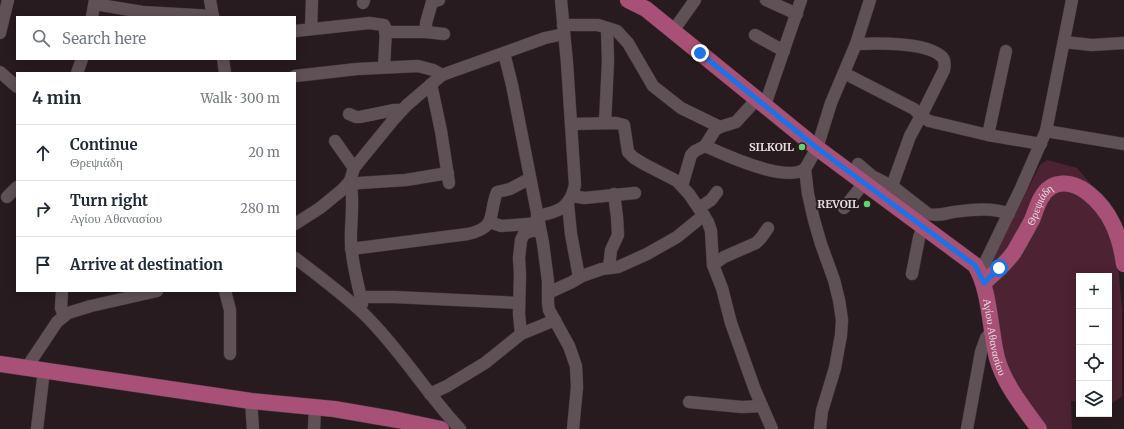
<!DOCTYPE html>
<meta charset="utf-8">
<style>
:root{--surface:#fff;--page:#f6f6f7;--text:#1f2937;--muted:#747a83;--line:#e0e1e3}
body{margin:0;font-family:Merriweather,serif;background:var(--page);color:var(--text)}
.controls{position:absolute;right:12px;bottom:12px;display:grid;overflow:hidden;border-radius:0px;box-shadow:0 2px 10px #0003}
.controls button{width:36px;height:36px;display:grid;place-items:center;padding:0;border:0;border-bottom:1px solid var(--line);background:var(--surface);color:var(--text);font:20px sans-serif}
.stop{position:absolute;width:12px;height:12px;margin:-9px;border:3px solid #1a73e8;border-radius:50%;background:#fff}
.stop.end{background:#1a73e8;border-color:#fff;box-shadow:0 1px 4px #0008}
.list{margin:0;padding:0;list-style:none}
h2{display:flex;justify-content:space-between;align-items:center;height:52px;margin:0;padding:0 16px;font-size:17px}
h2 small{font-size:13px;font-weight:400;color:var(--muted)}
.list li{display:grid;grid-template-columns:26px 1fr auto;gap:12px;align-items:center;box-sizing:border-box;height:56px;padding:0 16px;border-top:1px solid var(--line)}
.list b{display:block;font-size:15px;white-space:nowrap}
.list p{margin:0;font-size:13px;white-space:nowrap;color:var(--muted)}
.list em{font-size:13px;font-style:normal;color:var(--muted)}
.icon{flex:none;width:22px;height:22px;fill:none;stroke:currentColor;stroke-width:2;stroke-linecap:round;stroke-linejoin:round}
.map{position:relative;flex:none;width:1124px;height:429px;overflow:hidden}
.search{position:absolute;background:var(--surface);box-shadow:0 2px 10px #0003;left:16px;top:16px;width:280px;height:44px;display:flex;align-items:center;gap:10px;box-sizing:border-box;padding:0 14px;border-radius:0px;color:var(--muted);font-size:15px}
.panel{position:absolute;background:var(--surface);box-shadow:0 2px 10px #0003;left:16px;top:72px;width:280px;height:220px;border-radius:0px}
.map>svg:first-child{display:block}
.green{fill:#4d2233}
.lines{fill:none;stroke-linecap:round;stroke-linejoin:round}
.minor-casing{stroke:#43393c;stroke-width:13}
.major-casing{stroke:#43393c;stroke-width:17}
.minor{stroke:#605156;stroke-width:12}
.major{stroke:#a85076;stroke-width:16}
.route{stroke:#1a73e8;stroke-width:5}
.poi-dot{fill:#5dd56c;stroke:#281b1f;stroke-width:1.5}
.labels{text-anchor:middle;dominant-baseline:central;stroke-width:4;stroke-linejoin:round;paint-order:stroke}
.poi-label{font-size:11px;font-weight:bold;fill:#e4dbde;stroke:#281b1f;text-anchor:end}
.street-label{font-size:11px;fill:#e4dbde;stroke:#281b1f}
</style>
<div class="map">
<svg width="1124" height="429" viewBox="0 0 1124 429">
<rect width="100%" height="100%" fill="#281b1f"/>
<polygon class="green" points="1047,160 1077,168 1104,199 1116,242 1122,309 1122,396 1113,403 1109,403 1109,276 1079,276 1079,402 1071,401 1072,429 1042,429 1007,371 985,274 1040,165"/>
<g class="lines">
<g class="minor-casing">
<g id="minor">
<polyline points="210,0 213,17"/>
<polyline points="766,0 797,14"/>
<polyline points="363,3 364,0"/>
<polyline points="95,4 142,12 213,16"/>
<polyline points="92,17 95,0"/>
<polyline points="563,25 598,25 617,31 628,43 653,86 681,108 720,127"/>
<polyline points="311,29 312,0"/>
<polyline points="295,31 369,23 384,25 386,29 384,67"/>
<polyline points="673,31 695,0"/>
<polyline points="385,32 426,32 444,34"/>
<polyline points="426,32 426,23 432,2 439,0"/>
<polyline points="0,33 8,0"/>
<polyline points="755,35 784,51"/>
<polyline points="1064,42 1092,45 1124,43"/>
<path d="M856 44C876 43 925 42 941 56 945 59 945 65 944 70L921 116 929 121 988 135 1041 144"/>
<polyline points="504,53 512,85 543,243 548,281 548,303 549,310 569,346 576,366 577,387 573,429"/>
<polyline points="223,59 225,73"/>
<polyline points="0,72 17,87"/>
<polyline points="77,73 82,59"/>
<polyline points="844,73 914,109 921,116 910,136 892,186"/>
<polyline points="295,76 357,69 418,66 433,70 442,75"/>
<polyline points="431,84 441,131 449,183"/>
<polyline points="765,105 801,0"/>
<polyline points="349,114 356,117 360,117 394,110 402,110"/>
<polyline points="605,123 608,61 607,28"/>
<polyline points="571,124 616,123 624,125 628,152 634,158 644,164 677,181 689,194 708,222 711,231 713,265 722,288 731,323 755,390 772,429"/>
<polyline points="1046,131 1124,144"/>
<polyline points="988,135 1006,51"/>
<polyline points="335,141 354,168"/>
<path d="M705 146C725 155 785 183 805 169"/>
<path d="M858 164 872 176 892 186 928 214C937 216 944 214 953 212 971 210 992 207 1009 214"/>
<path d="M350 181C355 201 350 223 351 243 352 264 358 283 362 304"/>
<polyline points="351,184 359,183 406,180 448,173"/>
<polyline points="682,186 691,155 695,151 705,146 715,130 720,127 736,122 757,99"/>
<polyline points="573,196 584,198 635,193"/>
<polyline points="7,197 17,187"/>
<polyline points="568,204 571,234 579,277"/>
<polyline points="699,208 711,200 717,192"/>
<polyline points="844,208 864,183"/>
<path d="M537 216C559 212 570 208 575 185L567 63 561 0"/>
<polyline points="490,222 501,226 539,223"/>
<polyline points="295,224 320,208 342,190 350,181 354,168 394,119 407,105 442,75 545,38 564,34"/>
<path d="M351 249 468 234C498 227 488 215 497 192L510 189 529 179"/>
<path d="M295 258C319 276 343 294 364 314 400 349 426 393 460 429"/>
<polyline points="713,265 724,257 756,243 761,238 768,228"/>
<polyline points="609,268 611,250 618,235 617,217 614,194"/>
<polyline points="980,273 1021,188 1046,131 1072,0"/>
<polyline points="912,274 919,238 923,226"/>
<polyline points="62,291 61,308 64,316"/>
<polyline points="225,291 230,310 230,354"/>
<polyline points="548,293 572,282 582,276 602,269 618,267 647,254 677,237 704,215"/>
<polyline points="361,297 394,297 519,303"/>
<polyline points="521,334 519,314 520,274 519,258 521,240 524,234 531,231 540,231"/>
<polyline points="27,367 57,322 68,313 91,306 157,291"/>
<polyline points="430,394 447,386 485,363 521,334 555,320"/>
<polyline points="251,401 253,429"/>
<polyline points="689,402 742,407 762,406"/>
<polyline points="37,429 44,370"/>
<polyline points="314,429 315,408"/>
<polyline points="820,429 822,411 835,368 841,335 842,320 839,300 834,280 821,244 814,220 808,194 805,169 817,148 831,103 856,44 870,0"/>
<polyline points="967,429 981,352 986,338 992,331"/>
</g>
</g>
<g class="major-casing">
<g id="major">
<path id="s1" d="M628 0 646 9 817 148 975 265C990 289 990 330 997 358 1004 384 1023 407 1039 429"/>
<path id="s2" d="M984 283C994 273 1006 264 1014 252 1020 242 1026 231 1032 220 1035 213 1037 205 1041 198 1052 178 1073 181 1088 193 1111 211 1120 236 1124 264"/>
<polyline points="0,364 251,401 334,409 398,420 441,429"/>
</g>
</g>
<use href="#minor" class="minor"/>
<use href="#major" class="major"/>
</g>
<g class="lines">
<polyline class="route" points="700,53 817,148 969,261 975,265 984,283 999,268"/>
</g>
<g class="poi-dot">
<circle cx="802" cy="147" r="4"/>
<circle cx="867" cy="204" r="4"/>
</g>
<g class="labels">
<g class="poi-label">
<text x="794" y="147">SILKOIL</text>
<text x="859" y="204">REVOIL</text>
</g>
<g class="street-label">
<text stroke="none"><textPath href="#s2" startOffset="97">Θρεψιάδη</textPath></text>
<text stroke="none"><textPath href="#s1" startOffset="512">Αγίου Αθανασίου</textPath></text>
</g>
</g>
</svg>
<div class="controls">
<button>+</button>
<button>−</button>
<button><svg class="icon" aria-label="locate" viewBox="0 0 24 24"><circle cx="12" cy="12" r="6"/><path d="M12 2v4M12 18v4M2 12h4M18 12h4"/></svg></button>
<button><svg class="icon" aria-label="layers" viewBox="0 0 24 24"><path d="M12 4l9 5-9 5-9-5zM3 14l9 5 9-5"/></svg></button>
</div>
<div class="stop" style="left:999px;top:268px"></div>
<div class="stop end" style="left:700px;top:53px"></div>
<div class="search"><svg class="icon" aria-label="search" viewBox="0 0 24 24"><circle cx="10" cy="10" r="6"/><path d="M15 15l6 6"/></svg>Search here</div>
<section class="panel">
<h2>4 min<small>Walk · 300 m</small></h2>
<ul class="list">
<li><svg class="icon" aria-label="ahead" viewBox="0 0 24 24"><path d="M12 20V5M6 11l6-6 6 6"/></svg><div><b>Continue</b><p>Θρεψιάδη</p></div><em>20 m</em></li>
<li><svg class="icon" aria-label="right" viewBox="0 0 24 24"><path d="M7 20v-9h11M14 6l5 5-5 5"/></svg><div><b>Turn right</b><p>Αγίου Αθανασίου</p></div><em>280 m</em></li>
<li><svg class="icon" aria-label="arrive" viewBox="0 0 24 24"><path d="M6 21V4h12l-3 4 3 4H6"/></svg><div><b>Arrive at destination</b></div></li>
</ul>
</section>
</div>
